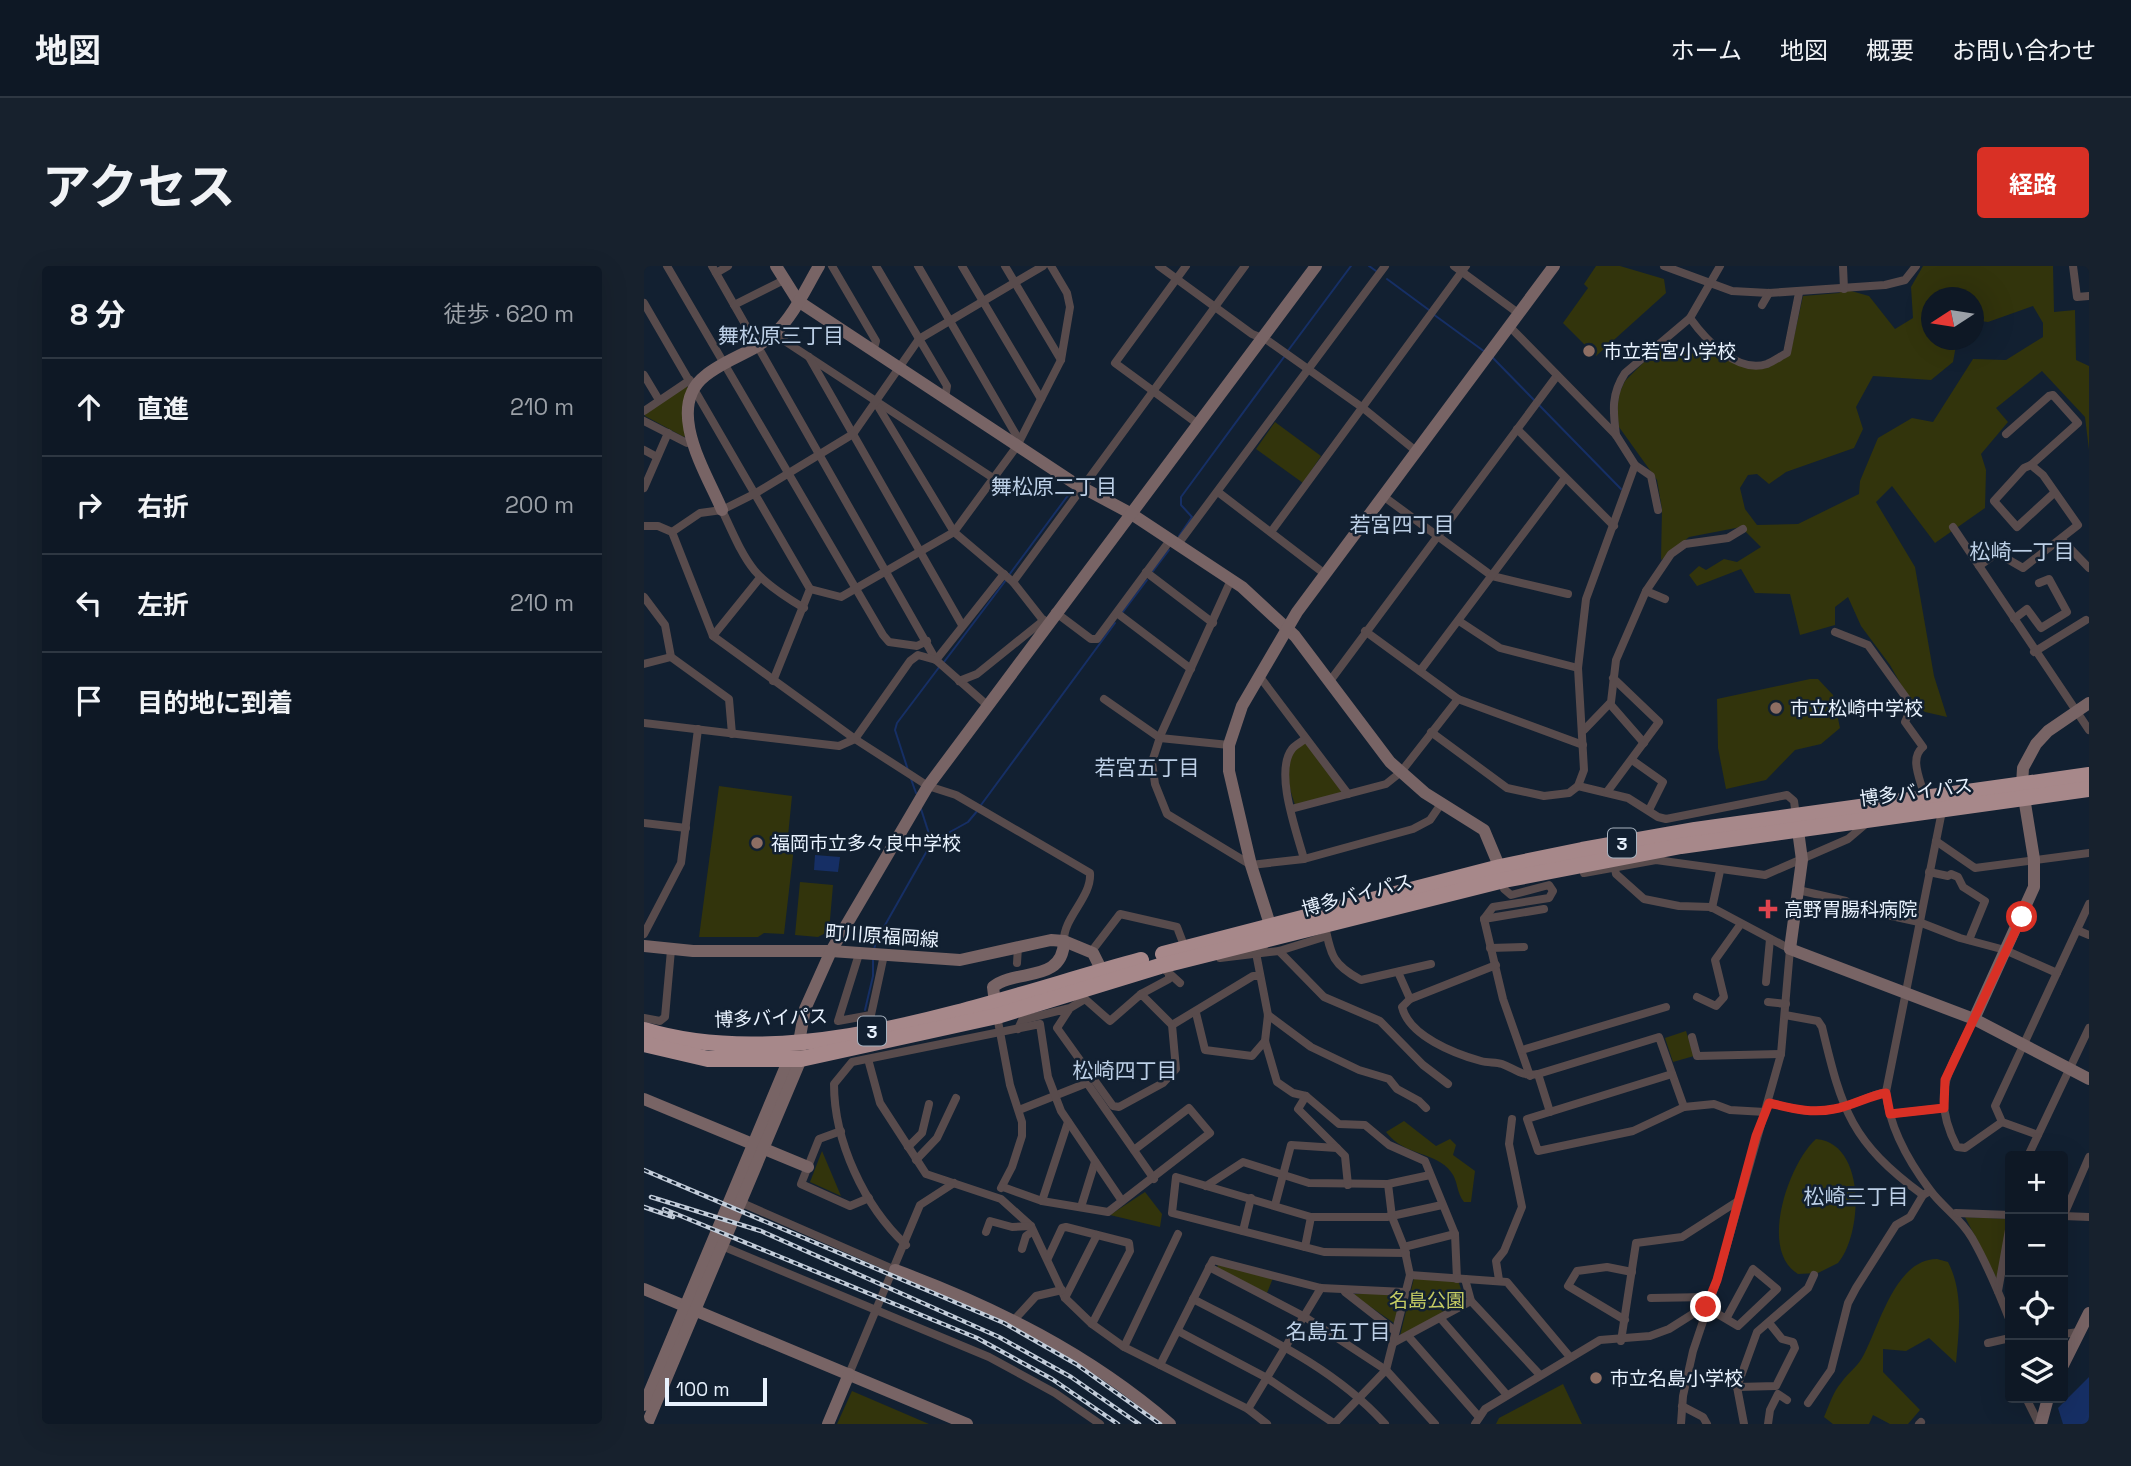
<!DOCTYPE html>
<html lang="ja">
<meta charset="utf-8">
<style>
:root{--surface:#0e1825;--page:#17212d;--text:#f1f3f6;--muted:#9ba0a7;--line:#2e3742;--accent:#d93025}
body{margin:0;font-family:"Space Grotesk","Noto Sans JP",sans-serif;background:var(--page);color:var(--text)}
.controls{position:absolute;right:21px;bottom:21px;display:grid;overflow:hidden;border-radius:7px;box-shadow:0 7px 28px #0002}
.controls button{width:63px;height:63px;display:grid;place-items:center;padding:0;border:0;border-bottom:2px solid var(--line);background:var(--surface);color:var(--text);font:35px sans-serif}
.compass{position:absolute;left:1277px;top:21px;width:63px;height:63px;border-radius:50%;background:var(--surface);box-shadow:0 7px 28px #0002;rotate:258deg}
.scale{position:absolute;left:21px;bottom:18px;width:102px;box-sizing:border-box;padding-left:7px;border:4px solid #e8f2fe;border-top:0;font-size:19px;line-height:24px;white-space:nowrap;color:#e8f2fe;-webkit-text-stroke:5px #122031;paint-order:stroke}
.stop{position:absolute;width:21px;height:21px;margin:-16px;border:5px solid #d93025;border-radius:50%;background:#fff}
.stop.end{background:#d93025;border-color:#fff;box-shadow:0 2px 7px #0008}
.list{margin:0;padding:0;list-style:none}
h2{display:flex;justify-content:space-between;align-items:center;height:91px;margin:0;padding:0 28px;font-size:30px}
h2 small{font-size:23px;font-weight:400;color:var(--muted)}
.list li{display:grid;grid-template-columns:46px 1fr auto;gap:21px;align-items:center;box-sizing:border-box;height:98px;padding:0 28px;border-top:2px solid var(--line)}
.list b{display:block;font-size:26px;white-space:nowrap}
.list em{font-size:23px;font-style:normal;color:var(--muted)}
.icon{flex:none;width:38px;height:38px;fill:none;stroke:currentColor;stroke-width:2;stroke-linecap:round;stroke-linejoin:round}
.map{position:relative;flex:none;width:1445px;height:1158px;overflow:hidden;border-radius:7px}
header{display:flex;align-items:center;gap:42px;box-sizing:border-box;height:98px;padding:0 35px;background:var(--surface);border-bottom:2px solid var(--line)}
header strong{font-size:33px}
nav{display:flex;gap:38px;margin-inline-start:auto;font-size:24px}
.intro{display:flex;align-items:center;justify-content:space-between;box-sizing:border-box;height:168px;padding:0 42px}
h1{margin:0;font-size:49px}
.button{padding:18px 32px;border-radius:7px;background:var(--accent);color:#fff;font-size:24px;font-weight:700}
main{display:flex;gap:42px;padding:0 42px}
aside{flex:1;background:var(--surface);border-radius:7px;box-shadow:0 7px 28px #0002}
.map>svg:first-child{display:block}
.green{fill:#32340c;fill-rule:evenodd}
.water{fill:#162f65}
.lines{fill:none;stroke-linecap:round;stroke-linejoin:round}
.stream{stroke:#162f65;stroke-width:2}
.street{stroke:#584b4c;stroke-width:8}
.secondary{stroke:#786465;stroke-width:12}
.highway{stroke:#a7888a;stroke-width:16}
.rail-casing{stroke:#c3cdda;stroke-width:4.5}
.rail{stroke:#122031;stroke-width:2;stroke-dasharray:5;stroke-linecap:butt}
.route{stroke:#d93025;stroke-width:9}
.education-dot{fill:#8d6e63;stroke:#122031;stroke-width:2.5}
.health-dot{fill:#e0444e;stroke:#122031;stroke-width:2.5}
.labels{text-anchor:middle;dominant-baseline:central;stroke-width:5;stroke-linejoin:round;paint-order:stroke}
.shield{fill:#122031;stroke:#a8b3c0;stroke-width:2}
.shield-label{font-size:18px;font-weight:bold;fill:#e8f2fe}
.poi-label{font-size:19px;fill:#e8f2fe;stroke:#122031;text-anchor:start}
.street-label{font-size:19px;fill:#e8f2fe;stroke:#122031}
.park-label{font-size:19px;fill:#c5cc63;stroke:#122031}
.neighbourhood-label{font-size:21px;fill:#bdd0e7;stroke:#122031}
</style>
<header>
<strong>地図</strong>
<nav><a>ホーム</a><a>地図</a><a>概要</a><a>お問い合わせ</a></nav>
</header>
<div class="intro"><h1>アクセス</h1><a class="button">経路</a></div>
<main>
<aside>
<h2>8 分<small>徒歩 · 620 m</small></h2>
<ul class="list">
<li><svg class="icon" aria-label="ahead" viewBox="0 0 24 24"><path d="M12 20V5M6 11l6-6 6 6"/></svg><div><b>直進</b></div><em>210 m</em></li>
<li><svg class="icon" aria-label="right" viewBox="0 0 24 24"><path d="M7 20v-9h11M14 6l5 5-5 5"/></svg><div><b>右折</b></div><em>200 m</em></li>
<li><svg class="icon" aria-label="left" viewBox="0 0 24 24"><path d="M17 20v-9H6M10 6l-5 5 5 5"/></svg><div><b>左折</b></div><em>210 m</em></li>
<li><svg class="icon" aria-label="arrive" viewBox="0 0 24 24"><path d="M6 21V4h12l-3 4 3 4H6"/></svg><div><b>目的地に到着</b></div></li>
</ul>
</aside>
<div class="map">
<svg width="1445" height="1158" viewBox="0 0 1445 1158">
<rect width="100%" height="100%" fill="#122031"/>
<g class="green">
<polygon points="952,0 976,0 1020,13 1022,27 952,90 919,57 944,22 940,18"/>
<path d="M1279 0H1409L1410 46 1431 44 1432 94 1445 100V184L1441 151 1398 105 1352 142 1364 156 1337 188 1342 204 1341 242 1291 277 1248 220 1232 236 1271 301 1290 410 1303 451 1281 446 1264 431 1246 399 1217 360 1204 331 1191 341V359L1156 369 1146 328 1111 327 1097 303 1053 320 1045 309 1055 300 1062 304 1080 293 1093 296 1117 281 1097 261 1045 271 1017 294 1018 243 1013 214 975 161 973 146 975 128 981 115 1012 84 1057 88 1063 83 1077 87 1101 101 1123 102 1146 89 1159 30 1195 27 1200 23 1225 30 1251 63 1269 52 1267 21ZM1288 32H1330V54L1344 56 1389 40 1399 57V71L1362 94 1329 93 1289 156 1268 152 1234 172 1216 215 1215 228 1154 258 1113 259 1101 243 1096 222 1104 209 1113 208 1125 218 1142 206 1210 182 1219 163 1212 141 1229 110 1287 114 1309 96 1313 74H1288Z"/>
<polygon points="42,120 44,121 42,169 40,171 1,150 1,147"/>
<polygon points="631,156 677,190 659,217 612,183"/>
<polygon points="1166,413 1174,413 1189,429 1196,462 1177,478 1151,484 1122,514 1082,523 1074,482 1073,433"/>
<path d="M662 477 698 524 697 528 651 539C644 518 635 488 662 477Z"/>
<polygon points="75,520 148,530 143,580 150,581 140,668 120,667 114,671 55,671"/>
<polygon points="156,616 189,619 185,665 174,671 151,669"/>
<polygon points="1042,765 1050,790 1029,796 1021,772"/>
<path d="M760 855 792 880 806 873 812 879 809 889 831 905 827 936H820C812 926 814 914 807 906 792 885 761 891 742 866Z"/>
<path d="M1172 873C1222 877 1219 967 1194 997L1174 1007 1154 1008C1114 984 1145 897 1172 873Z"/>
<polygon points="178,885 197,930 166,916"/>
<polygon points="501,926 518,948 516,961 466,949"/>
<polygon points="1321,951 1364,953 1353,1013"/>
<path d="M1293 993 1304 996C1320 1027 1315 1063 1312 1097L1285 1072 1262 1085 1239 1083V1106L1276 1144 1264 1158H1246L1229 1149 1225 1158H1189L1180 1151C1185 1140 1189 1126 1197 1117 1203 1108 1213 1101 1218 1092 1235 1063 1250 993 1293 993Z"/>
<polygon points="574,998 629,1012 623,1027 573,1002"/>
<polygon points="770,1012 814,1014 821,1036 756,1070"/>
<polygon points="708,1028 754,1028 757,1031 750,1057"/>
<polygon points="919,1118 938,1158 852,1158 855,1152"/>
<polygon points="208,1125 285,1158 193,1158"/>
</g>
<g class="water">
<polygon points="171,589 196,591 194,606 170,604"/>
<polygon points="1445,1111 1445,1158 1419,1158 1414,1142"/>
</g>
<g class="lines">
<g class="stream">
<polyline points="725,0 732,5"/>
<polyline points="743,13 785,44"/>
<polyline points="789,48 841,86"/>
<polyline points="643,86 707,0"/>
<polyline points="848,91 891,135"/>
<polyline points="895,139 977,223"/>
<polyline points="535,270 548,251 537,239 537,231 640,91"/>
<polyline points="509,305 525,284"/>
<polyline points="365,309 428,224"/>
<polyline points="478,347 503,314"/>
<polyline points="300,396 362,314"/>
<polyline points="264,504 251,464 253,457 296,400"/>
<polyline points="267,513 272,527"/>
<polyline points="337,539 471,357"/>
<polyline points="277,543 287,574"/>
<polyline points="230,684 232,675 288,576 324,556 334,544"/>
<polyline points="221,744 229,710 229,693"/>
</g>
<g class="street">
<polyline points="23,0 239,369 245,376 273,380 283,375"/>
<polyline points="68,0 292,394 343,439"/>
<polyline points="188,0 232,75 229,85"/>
<polyline points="232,0 303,120 301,132"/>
<polyline points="274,0 375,174"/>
<polyline points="318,0 397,133"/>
<polyline points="361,0 417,94"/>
<polyline points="515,0 608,68 623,74 719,142 772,185"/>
<polyline points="542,0 471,97 554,158"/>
<polyline points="810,0 874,47"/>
<polyline points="1020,0 1088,25 1125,27 1241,19 1261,14 1272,0"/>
<polyline points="1199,0 1200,23"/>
<polyline points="1429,0 1433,31 1445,30"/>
<polyline points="72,7 84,0"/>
<polyline points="0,37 166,323 129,415"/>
<polyline points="90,39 140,14"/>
<polyline points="1118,39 1125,27"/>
<path d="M1046 52C1061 73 1093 108 1123 98 1130 95 1137 90 1143 87L1155 27"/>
<polyline points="130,68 349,212"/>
<polyline points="165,91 318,359"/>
<polyline points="0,109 15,134"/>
<polyline points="232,137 310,266 369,316 402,358"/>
<polyline points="0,145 46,114"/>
<polyline points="0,155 43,177 50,175"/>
<polyline points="873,163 970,260"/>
<polyline points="1362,168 1405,130 1409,129 1434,157 1387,199"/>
<path d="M972 169C969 145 967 128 981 107L1046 52 1076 0"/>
<polyline points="0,184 13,191"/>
<polyline points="991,199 1007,210 1014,244"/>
<polyline points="0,222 24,167"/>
<polyline points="574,226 681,308"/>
<polyline points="739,230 848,310 924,328"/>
<path d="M78 244C104 300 106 310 160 342"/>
<path d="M0 260H14L28 266 69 370 211 473 284 520 312 529 446 607C448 631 419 652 420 675"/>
<polyline points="1309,261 1445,464"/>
<polyline points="28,266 56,247 78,244 112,227 209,168 275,73 399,0"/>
<polyline points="627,266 822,0"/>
<polyline points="1418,274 1445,302"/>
<polyline points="534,278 741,0"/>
<polyline points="1335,300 1353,287 1379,302 1434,259 1399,209 1387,199 1380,202 1350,235 1373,261 1410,227"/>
<polyline points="502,306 569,357"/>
<polyline points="587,314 517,468 508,496 511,518 523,548 607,599 660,593 769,563 786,554 797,538"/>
<polyline points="369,316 601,0"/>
<polyline points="166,323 197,331 310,266 373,180 417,94 426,41 423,27 407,0"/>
<polyline points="1002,325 1021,333"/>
<polyline points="0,331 21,359 27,391 85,433 88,468"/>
<polyline points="411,346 447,373 453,373 527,273"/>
<polyline points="473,347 547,403"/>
<polyline points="1370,353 1383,343 1397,362 1423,346 1405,313 1395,317"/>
<polyline points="815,355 856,382 934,402"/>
<polyline points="721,365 814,433 939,479"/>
<path d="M1191 366 1224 379 1268 440 1261 456 1279 481C1264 493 1278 516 1281 533"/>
<polyline points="69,370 115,313"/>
<polyline points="1390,386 1442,354"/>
<polyline points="292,394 360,308"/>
<polyline points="0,398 27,391"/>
<polyline points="776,405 921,212"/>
<polyline points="616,411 704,528"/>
<polyline points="315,415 333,408 400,354"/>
<polyline points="686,415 912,111"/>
<polyline points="460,433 516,472 585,479"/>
<polyline points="966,438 1000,477"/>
<polyline points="0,457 195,480 211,473 266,395 274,389 292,394"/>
<polyline points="940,464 967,436 972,394 1002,325 1027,288 1041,278 1084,272 1099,263"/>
<polyline points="787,466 863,522 900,530 925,527 934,520 940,504 934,402 942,333 991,199 972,169 865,60"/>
<polyline points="988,494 1019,516 1005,544"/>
<polyline points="934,520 984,532 1014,551 1022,553 1143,529 1150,535 1152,550"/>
<polyline points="963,526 1015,456 969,412"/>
<polyline points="647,543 742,518 757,506 814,433"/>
<path d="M1298 545 1242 826C1245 861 1265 896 1286 924 1299 942 1316 951 1328 972 1343 998 1355 1027 1366 1055"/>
<polyline points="0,557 42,562"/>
<polyline points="1292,575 1331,602 1445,587"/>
<path d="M660 593C653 567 630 506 648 483 651 479 657 476 661 473"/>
<polyline points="969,593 972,608 1000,633 1035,640 1067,641 1146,683 1137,788 1073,1014 1049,1085 1039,1130 1037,1158"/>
<polyline points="1285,606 1304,610 1307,608 1314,611 1319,621 1341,635 1325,674"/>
<polyline points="940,607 1012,594 1121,609 1204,573 1224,556"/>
<polyline points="860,614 860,623 867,629 905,619 909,625 905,632 849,641 840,653 859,733 886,810"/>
<polyline points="1154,624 1202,635 1220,644 1275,656 1316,672 1361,684 1413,707"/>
<polyline points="1068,642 1076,605"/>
<polyline points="840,653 900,643"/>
<path d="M681 660C687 690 689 699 717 714L787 698"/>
<polyline points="1433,664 1445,669"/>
<polyline points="0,668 37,597 54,463"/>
<polyline points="623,677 612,687 624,749 621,775 633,816 649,827 662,830 695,858 721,859 745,879 781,895 811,968 813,1013"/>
<polyline points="846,682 880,681"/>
<polyline points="635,685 680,731 736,755 779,799 804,818"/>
<polyline points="447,686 476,648 533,661 541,682"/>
<polyline points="215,688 194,755 227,749 240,689"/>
<polyline points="576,692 635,685 683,670"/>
<polyline points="373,697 374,681"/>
<polyline points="754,706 766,733 852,699"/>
<polyline points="525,707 536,717"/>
<polyline points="1122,716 1126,673"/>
<polyline points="497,728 525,713 525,707 516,700"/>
<polyline points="1053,731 1072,740 1080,731 1071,694 1096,659"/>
<path d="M766 733 758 741C765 770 811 788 837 795 844 797 852 796 858 798 872 803 877 811 894 808L1015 771 1040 841"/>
<polyline points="1124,736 1142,738"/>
<polyline points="552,747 561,784 608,790 621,775"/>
<polyline points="624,749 667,781 715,804 745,813 753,823 775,835 782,842"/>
<path d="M1141 749 1174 755 1178 761C1198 845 1207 876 1279 929L1286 925"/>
<polyline points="353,750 366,819 378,856 378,870 368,901 357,922"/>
<polyline points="0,752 16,755 21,751 27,684"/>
<path d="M1330 753C1306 803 1285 827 1313 881L1321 882 1358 856"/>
<polyline points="528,759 609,710 616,710"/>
<polyline points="374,763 378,754 426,742 441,733 466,755 497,728 528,759 532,803 519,817 475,841 469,840 413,762 426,742"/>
<polyline points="1048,771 1053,790 1137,788"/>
<polyline points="878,784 1022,741"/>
<polyline points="224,793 236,837 282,908 357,933 387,960 421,1032 448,1058 480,1081 604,1143 623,1158"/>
<polyline points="894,808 906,846"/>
<polyline points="1028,808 883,853 894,885 989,865 1040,841 1070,838 1086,844 1121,846"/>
<polyline points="662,830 654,843 693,882"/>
<path d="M1125 837C1147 842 1167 848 1190 843 1208 840 1224 830 1242 826"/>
<polyline points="375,844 443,817 510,913"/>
<polyline points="1246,848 1300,842"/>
<polyline points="197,865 175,873 157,918 206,940 225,932"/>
<polyline points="1394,869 1358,856 1351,840 1445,638"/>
<polyline points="264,881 278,867 285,838"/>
<polyline points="1384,890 1445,762"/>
<polyline points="272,894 293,872 312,832"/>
<polyline points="562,920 599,896 665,917 744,918 786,909"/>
<polyline points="359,921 398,935 464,946 566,867 545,842 490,884"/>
<polyline points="398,935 424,856"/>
<polyline points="98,937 251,1004"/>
<polyline points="631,939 647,879 693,882 701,890 704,919"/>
<polyline points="437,941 451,896"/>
<polyline points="1312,947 1366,949"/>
<polyline points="1419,950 1445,951"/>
<polyline points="1419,951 1445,891"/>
<polyline points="599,965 607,932"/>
<polyline points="342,966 346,955 368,961 387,960"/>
<path d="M262 979C220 940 190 875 190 818L208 796 396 758 404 811 417 845 478 935"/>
<polyline points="78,980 345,1091 411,1127 456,1158"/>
<polyline points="661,981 667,951"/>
<polyline points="760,981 811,968"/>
<polyline points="378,983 382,970 389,965"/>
<polyline points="762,987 680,986 528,947 532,911 667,951 743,951 798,939"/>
<polyline points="404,992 418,962 422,961 485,977 486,985 448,1058"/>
<polyline points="565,1001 661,1051 742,1104 791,1158"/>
<polyline points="766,1009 863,1016 926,1091"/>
<polyline points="855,1014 852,995 860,985 878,941 865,878 868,853"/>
<polyline points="1354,1025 1366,958"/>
<polyline points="701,1026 751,1065"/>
<polyline points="421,1032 453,969"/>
<polyline points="1007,1032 1065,1031"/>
<path d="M549 1033C616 1068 690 1101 741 1158"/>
<polyline points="827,1035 896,1109"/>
<polyline points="1062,1041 1094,1060 1133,1023 1109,1003 1082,1053"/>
<polyline points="797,1053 863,1129"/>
<polyline points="370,1054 392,1030 418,1024"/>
<polyline points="981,1054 924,1020 933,1005 963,1001 988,1006"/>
<polyline points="534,1065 623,1112 691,1158"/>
<polyline points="1419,1068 1435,1066"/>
<polyline points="764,1070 835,1151"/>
<polyline points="977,1075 992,977 1038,971 1094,935"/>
<polyline points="749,1077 827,1035 821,1013"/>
<polyline points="1344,1077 1366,1072"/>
<polyline points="480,1081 534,968"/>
<polyline points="516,1099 569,994 677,1022 761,1026"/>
<polyline points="205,1108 276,939 310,917"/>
<polyline points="1093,1121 1132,1120 1151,1082 1149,1076 1138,1073 1126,1058"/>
<polyline points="1382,1132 1395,1158"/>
<polyline points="1164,1137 1187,1104 1204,1037 1212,1022 1252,959 1266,951 1279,929"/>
<polyline points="1038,1140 1059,1151 1063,1158"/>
<polyline points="604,1143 677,1022"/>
<polyline points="690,1158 742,1104 766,1009 760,981 748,951 744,918"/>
<polyline points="831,1158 841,1143 956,1074 1006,1070 1025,1063 1063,1039"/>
<polyline points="1100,1158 1093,1121 1113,1066 1164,1022 1170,1009"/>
<polyline points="1124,1158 1126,1144 1134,1128 1143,1134"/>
<polyline points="1275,1158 1277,1156"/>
</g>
<g class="secondary">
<polyline points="132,0 154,35 430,217 486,247 598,321 651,370 746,496 781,527 840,564 858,607"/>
<path d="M78 244C63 208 20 142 61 110 81 93 111 86 130 68 149 51 162 22 175 0"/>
<polyline points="1153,557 1158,594 1146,683 1330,753 1445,813"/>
<polyline points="629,668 607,599 585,505 585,479 598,440 653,346 910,0"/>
<polyline points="0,680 49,685 187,685 316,694 407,674 420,675 449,687 458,705"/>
<path d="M352 745 349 721C372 702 419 718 420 675"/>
<polyline points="1330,753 1390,621 1390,593 1378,519 1379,502 1392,478 1404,465 1445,437"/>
<polyline points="0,833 164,901"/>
<path d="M251 1004C351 1041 445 1088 526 1158"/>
<polyline points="0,1023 323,1158"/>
<polyline points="1419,1099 1445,1047"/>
<polyline points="0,1139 147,788"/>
<polyline points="3,1158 157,793 155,776 161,743 187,685 284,520 672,0"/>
<polyline points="184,1158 205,1108"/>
<polyline points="1397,1158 1404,1132"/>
</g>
<g class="highway">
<polyline points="519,688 856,601 938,584 1051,564 1445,509"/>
<path d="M0 764C153 811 348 734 497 694"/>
<polyline points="0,778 64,793 157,793 353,750 516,700 860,614 1037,580 1445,523"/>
</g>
<g class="rail-casing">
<g id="rail">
<polyline points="0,904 360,1057 432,1098 516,1158"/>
<polyline points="7,931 117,965 355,1071 427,1111 495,1158"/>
<polyline points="0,941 29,951"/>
<polyline points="20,943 333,1072 408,1113 474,1158"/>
</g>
</g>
<use href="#rail" class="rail"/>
</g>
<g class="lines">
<path class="route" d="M1062 1041 1073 1014 1112 870 1125 837C1147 842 1167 848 1190 843 1208 840 1224 830 1242 827L1246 848 1300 842 1301 814 1378 651"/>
</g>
<g class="education-dot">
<circle cx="945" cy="85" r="7"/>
<circle cx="1132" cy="442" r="7"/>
<circle cx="113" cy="577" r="7"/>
<circle cx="952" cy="1112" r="7"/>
</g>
<path class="health-dot" d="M1120.5 632.5h7v7h7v7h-7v7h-7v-7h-7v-7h7z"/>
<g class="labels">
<g class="shield">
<rect x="964" y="562.5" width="28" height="29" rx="5"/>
<rect x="214" y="750.5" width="28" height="29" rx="5"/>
</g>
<g class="shield-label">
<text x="978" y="577">3</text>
<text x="228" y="765">3</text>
</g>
<g class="poi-label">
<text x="959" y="85">市立若宮小学校</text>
<text x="1146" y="442">市立松崎中学校</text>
<text x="127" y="577">福岡市立多々良中学校</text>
<text x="1140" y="643">高野胃腸科病院</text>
<text x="966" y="1112">市立名島小学校</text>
</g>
<g class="street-label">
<text transform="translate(1272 526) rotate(-7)">博多バイパス</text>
<text transform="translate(713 629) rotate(-15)">博多バイパス</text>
<text transform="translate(238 670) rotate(4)">町川原福岡線</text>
<text transform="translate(127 752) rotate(-2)">博多バイパス</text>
</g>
<g class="park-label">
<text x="783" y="1034">名島公園</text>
</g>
<g class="neighbourhood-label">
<text x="137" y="69">舞松原三丁目</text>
<text x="410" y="220">舞松原二丁目</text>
<text x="758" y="258">若宮四丁目</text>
<text x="1378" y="285">松崎一丁目</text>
<text x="503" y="501">若宮五丁目</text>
<text x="481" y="804">松崎四丁目</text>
<text x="1212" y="930">松崎三丁目</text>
<text x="694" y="1065">名島五丁目</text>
</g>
</g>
</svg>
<div class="controls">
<button>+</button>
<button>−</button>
<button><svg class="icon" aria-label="locate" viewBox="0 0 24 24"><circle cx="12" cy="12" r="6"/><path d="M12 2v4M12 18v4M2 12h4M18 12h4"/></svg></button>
<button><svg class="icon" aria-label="layers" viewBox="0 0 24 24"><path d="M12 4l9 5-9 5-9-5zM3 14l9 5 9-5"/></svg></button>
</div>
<svg class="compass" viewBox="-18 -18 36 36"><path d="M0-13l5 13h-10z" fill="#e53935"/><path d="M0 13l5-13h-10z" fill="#9ba0a7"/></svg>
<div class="scale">100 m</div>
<div class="stop" style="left:1378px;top:651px"></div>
<div class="stop end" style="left:1062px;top:1041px"></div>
</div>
</main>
